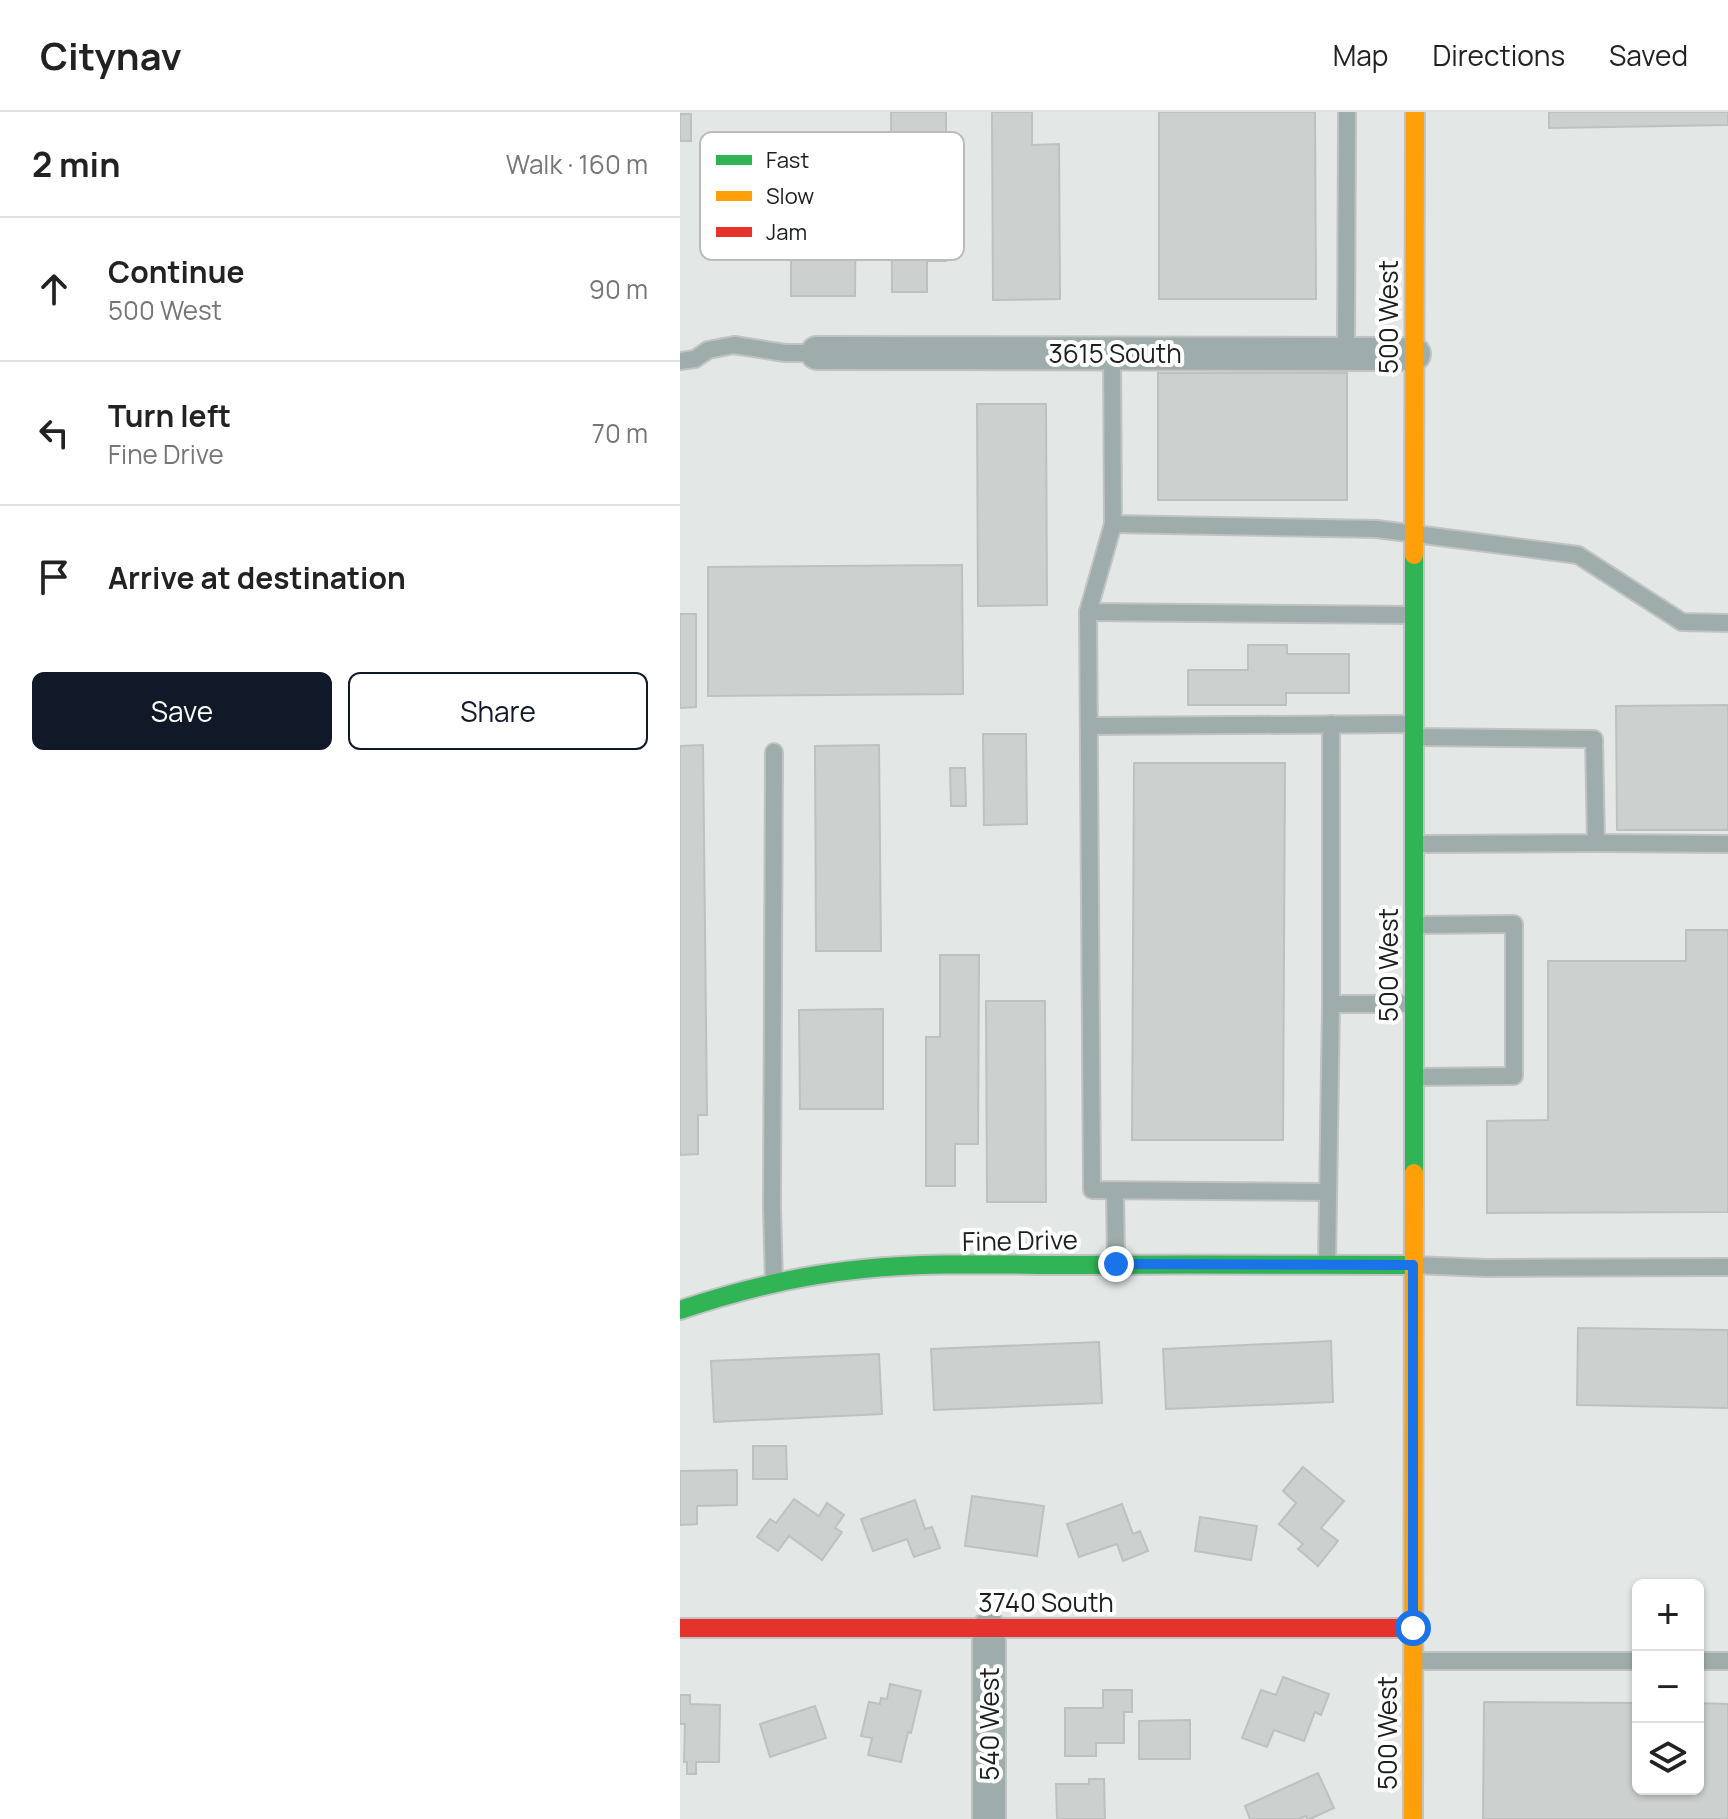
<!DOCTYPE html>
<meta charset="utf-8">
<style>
:root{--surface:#fff;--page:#f6f6f6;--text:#222;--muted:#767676;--line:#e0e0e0;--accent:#111827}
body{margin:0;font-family:Manrope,sans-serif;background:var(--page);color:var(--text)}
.controls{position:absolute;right:24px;bottom:24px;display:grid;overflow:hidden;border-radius:12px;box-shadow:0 2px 6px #0004}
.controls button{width:72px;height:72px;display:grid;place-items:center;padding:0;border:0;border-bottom:2px solid var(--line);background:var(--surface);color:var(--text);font:40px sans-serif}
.stop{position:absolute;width:24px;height:24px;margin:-18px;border:6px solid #1a73e8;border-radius:50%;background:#fff}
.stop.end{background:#1a73e8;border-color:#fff;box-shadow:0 2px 8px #0008}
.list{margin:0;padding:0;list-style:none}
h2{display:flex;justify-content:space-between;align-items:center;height:104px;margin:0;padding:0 32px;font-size:34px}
h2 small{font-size:26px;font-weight:400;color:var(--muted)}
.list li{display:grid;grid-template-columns:52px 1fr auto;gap:24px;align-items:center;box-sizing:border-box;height:144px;padding:0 32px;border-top:2px solid var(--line)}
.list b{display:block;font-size:30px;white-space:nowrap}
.list p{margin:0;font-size:26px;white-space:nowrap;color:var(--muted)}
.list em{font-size:26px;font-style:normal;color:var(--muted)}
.actions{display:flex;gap:16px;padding:24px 32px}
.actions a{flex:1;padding:18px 0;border:2px solid var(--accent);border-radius:12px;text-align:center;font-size:28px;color:var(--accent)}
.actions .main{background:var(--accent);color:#fff}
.icon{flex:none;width:44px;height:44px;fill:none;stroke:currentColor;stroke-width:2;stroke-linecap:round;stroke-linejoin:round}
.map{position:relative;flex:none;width:1048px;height:1707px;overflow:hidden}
header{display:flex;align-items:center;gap:48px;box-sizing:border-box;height:112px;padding:0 40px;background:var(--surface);border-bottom:2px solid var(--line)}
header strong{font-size:38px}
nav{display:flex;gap:44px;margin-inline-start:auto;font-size:28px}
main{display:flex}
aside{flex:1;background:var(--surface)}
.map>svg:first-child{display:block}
.building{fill:#ccd0cf;stroke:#bdc1c0;stroke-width:2}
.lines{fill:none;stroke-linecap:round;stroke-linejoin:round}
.lane-casing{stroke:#c0c3c2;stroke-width:20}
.street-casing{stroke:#c0c3c2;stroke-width:36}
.fast-casing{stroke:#c0c3c2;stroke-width:22}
.slow-casing{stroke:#c0c3c2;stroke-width:22}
.jam-casing{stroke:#c0c3c2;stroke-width:22}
.lane{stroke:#9eadab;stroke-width:16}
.street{stroke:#9eadab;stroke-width:32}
.fast{stroke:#30b455;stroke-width:18}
.slow{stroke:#ff9f0a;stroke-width:18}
.jam{stroke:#e5322d;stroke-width:18}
.route{stroke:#1a73e8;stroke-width:10}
.labels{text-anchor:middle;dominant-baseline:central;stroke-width:8;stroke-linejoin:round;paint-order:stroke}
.street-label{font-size:26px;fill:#1b1f1e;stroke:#fff}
.key{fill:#fff;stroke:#bbbcbc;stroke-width:2}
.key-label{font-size:22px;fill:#1b1f1e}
</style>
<header>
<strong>Citynav</strong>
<nav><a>Map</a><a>Directions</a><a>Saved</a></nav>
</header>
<main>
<aside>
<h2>2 min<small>Walk · 160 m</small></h2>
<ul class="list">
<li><svg class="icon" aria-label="ahead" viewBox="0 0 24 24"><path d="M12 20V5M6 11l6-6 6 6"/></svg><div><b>Continue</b><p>500 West</p></div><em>90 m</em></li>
<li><svg class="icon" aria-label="left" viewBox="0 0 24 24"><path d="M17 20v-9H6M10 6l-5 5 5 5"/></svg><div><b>Turn left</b><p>Fine Drive</p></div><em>70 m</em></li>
<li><svg class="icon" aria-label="arrive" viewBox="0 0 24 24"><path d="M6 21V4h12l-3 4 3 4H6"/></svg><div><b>Arrive at destination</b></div></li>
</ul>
<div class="actions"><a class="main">Save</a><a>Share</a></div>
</aside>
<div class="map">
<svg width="1048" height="1707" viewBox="0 0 1048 1707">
<rect width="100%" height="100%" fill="#e3e8e7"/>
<g class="building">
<polygon points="211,0 266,0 266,149 247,149 247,180 212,180"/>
<polygon points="312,0 352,0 352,33 379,32 380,187 313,188"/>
<polygon points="479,0 635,0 636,187 479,187"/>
<polygon points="869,0 1048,0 1048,13 869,16"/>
<rect x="0" y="2" width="11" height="27"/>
<polygon points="111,56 176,57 175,184 111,184"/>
<rect x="478" y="261" width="189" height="127"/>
<polygon points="297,292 366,292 367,493 298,494"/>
<polygon points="282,453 283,582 28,584 28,455"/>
<polygon points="0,502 16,502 16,595 0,596"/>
<polygon points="568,533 607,533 607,542 669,542 669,581 606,581 606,593 508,593 508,558 568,558"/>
<polygon points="1048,593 1048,718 937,718 936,594"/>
<polygon points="303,622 346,622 347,712 304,713"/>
<polygon points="23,633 27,1003 18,1003 18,1042 0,1043 0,634"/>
<polygon points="199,633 201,839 136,839 135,634"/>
<polygon points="454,651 605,651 603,1028 452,1028"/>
<polygon points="270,656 285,656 286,694 271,694"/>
<polygon points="1006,818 1048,818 1048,1100 807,1101 807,1009 868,1008 868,849 1006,849"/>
<polygon points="260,843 299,843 298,1032 275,1032 275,1074 246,1074 246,925 260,925"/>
<polygon points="306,889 365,889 366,1090 307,1090"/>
<polygon points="203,897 203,997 120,997 119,898"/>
<polygon points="898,1216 1048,1218 1048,1296 897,1293"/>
<polygon points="651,1229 653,1290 486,1297 483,1237"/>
<polygon points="419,1230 422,1291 254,1298 251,1237"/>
<polygon points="199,1242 202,1302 34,1310 31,1249"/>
<polygon points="73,1334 106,1334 107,1367 73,1367"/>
<polygon points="623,1355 664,1389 641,1416 658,1429 638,1454 618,1437 623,1432 599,1412 616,1391 603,1379"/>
<polygon points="57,1358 57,1393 17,1394 17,1412 0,1413 0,1359"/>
<polygon points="292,1384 364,1394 357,1444 285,1434"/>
<polygon points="114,1387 139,1404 147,1391 164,1403 155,1416 162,1420 142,1448 109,1424 98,1439 77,1425 90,1407 96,1411"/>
<polygon points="235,1388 245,1417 252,1415 260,1436 234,1445 227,1427 193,1439 181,1407"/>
<polygon points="442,1392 453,1422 460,1419 468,1439 443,1449 437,1432 399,1445 387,1412"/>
<polygon points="520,1405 577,1414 571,1448 515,1439"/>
<polygon points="603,1565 649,1582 641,1603 635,1600 624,1629 594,1618 587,1635 562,1626 581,1578 596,1583"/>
<polygon points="210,1572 241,1579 231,1621 228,1620 221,1650 188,1643 192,1626 181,1624 189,1590 200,1592 201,1586 207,1587"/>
<polygon points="423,1578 452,1578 452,1600 444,1600 444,1631 416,1631 416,1644 385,1644 385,1596 423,1596"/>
<polygon points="0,1583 10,1583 10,1592 40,1593 39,1650 16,1650 16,1662 7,1662 7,1650 4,1650 5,1612 0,1612"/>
<polygon points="804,1590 958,1591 958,1677 1018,1677 1018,1591 1048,1592 1048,1707 803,1707"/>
<polygon points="135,1594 146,1626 90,1645 80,1612"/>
<polygon points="510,1608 510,1647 459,1647 459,1609"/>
<polygon points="638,1661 654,1696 630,1707 627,1707 626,1704 618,1707 570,1707 565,1694"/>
<polygon points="409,1667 424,1667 425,1707 377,1707 376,1672 409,1672"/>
</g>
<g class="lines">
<g class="lane-casing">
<g id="lane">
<polyline points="432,241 433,412 408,500 412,1078 647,1080"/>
<polyline points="666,241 667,0"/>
<polyline points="0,249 15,247 28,238 54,233 105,241 137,241"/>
<polyline points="433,412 697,417 898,443 1002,510 1048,511"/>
<polyline points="408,500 734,503"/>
<polyline points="409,614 731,612"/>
<polyline points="737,625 914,627 916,731 737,732"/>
<polyline points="916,731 1048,732"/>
<polyline points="651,892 733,892"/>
<polyline points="735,965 834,964 834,812 736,813"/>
<polyline points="435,1079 436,1149"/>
<polyline points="647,1152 651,892 651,612"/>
<polyline points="734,1153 806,1156 1048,1155"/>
<polyline points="94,1170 92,1096 94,640"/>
<polyline points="734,1549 958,1549"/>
<polyline points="1018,1549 1048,1549"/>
</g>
</g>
<g class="street-casing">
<g id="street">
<polyline points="137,241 734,242"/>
<polyline points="309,1516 309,1707"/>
</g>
</g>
<g class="fast-casing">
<g id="fast">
<polyline points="734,1061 734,443"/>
<path d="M0 1198C59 1178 120 1163 183 1157 253 1150 324 1153 394 1153 507 1152 620 1153 733 1153"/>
</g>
</g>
<g class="slow-casing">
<g id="slow">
<polyline points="734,443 735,0"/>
<polyline points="733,1707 734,1061"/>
</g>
</g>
<g class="jam-casing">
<polyline id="jam" points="0,1516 733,1516"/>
</g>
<use href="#lane" class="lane"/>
<use href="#street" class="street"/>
<use href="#fast" class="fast"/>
<use href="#slow" class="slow"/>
<use href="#jam" class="jam"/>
</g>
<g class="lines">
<polyline class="route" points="436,1152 733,1153 733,1516"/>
</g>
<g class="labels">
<g class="street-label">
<text transform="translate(708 205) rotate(-90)">500 West</text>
<text x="435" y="241">3615 South</text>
<text transform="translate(708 853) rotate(-90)">500 West</text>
<text transform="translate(340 1128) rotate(-1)">Fine Drive</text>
<text x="366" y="1490">3740 South</text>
<text transform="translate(309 1612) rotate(-90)">540 West</text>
<text transform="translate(707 1621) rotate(-90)">500 West</text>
</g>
</g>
<rect x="20" y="20" width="264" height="128" rx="12" class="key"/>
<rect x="36" y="43" width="36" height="10" fill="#30b455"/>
<rect x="36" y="79" width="36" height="10" fill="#ff9f0a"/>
<rect x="36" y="115" width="36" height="10" fill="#e5322d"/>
<g class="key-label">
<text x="86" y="56">Fast</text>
<text x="86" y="92">Slow</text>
<text x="86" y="128">Jam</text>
</g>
</svg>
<div class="controls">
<button>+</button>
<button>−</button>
<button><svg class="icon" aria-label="layers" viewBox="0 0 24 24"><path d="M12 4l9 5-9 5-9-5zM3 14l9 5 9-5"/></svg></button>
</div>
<div class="stop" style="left:733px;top:1516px"></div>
<div class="stop end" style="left:436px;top:1152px"></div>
</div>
</main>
